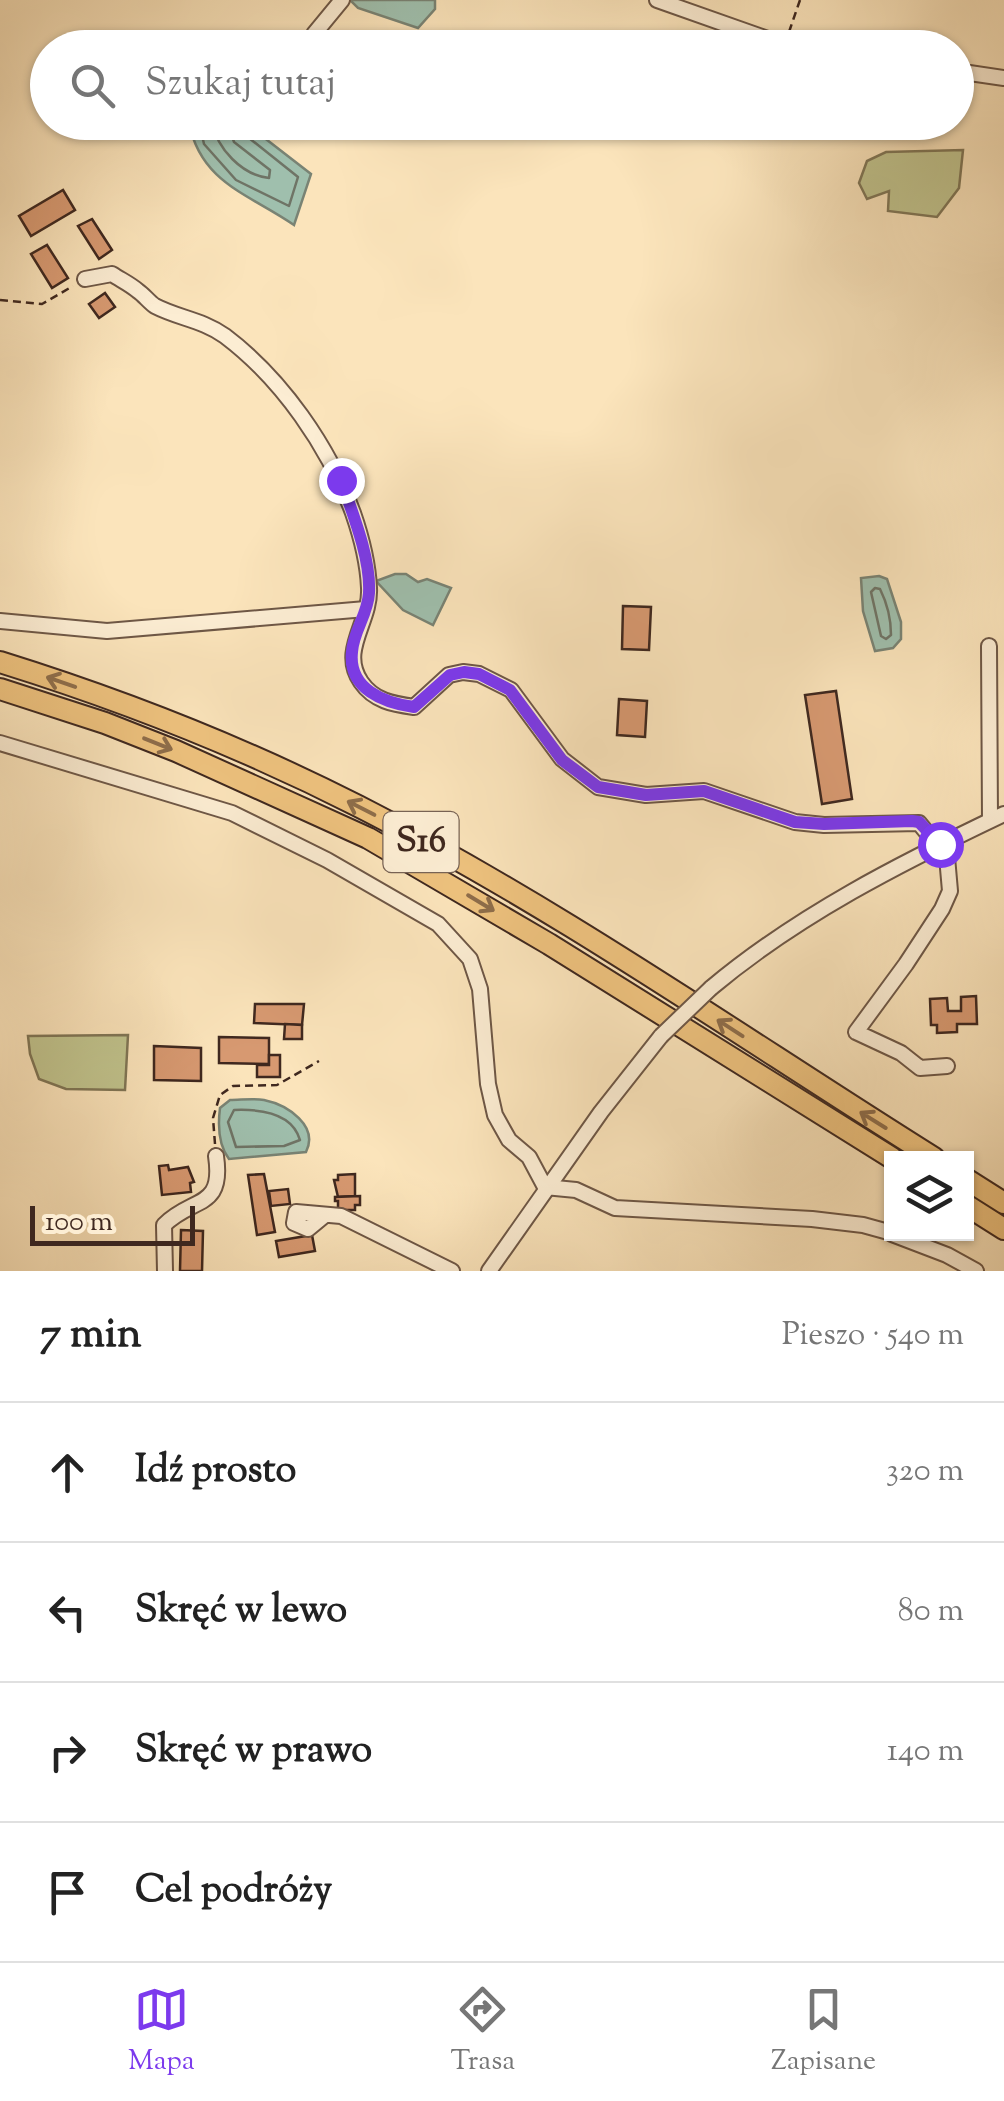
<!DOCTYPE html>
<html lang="pl">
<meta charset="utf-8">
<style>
:root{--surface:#fff;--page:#f6f6f6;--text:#222;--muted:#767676;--line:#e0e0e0;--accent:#7c3aed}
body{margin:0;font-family:"Sorts Mill Goudy",serif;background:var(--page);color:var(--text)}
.controls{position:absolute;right:30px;bottom:30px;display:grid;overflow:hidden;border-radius:0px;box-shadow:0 2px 8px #0004}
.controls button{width:90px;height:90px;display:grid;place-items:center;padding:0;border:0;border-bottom:2px solid var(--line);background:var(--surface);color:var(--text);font:50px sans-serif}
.scale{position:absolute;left:30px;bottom:25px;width:165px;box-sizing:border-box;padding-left:10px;border:5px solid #3f281f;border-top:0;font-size:28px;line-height:35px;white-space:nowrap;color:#3f281f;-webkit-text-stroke:8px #fcedd3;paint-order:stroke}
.stop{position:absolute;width:30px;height:30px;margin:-22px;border:8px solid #7c3aed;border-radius:50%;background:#fff}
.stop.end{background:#7c3aed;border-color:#fff;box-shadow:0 2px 10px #0008}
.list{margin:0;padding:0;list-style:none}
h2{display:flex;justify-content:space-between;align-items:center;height:130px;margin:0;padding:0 40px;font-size:42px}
h2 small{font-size:32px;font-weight:400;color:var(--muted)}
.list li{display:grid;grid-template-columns:65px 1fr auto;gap:30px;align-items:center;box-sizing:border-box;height:140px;padding:0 40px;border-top:2px solid var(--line)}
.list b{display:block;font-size:38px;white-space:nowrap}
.list em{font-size:32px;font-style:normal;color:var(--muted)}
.icon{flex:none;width:55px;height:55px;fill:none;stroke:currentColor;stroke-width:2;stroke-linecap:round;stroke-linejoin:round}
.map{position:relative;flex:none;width:1004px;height:1271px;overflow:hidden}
.search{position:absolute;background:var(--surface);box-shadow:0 2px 8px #0004;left:30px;right:30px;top:30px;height:110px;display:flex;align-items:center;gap:25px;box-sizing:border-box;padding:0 35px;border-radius:55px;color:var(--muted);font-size:38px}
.sheet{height:690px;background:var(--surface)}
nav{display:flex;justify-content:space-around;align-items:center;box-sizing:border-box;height:140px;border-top:2px solid var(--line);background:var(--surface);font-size:28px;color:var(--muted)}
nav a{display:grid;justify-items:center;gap:5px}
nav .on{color:var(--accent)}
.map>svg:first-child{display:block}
.green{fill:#c1c48e;stroke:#807656;stroke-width:2.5}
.water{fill:#9fbfad;stroke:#798374;stroke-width:2.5}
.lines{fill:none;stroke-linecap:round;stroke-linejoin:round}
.shore{stroke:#6f7466;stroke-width:2.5}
.building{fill:#d79971;stroke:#3f281f;stroke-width:2.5}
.minor-casing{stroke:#6e5746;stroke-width:18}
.highway-casing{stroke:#3f281f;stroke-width:24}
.path{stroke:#3f281f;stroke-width:2.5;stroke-dasharray:8 5;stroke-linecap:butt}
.minor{stroke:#fcedd3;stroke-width:14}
.highway{stroke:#eec27e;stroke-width:20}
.minor-bridge-casing{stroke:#6e5746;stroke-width:18;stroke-linecap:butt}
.minor-bridge{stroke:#fcedd3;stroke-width:14}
.oneway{stroke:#8e6d4a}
.route{stroke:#7c3aed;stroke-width:12}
.labels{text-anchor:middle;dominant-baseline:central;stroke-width:10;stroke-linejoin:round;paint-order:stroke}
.shield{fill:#fcedd3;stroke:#786355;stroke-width:2.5}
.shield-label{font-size:35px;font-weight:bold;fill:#3f281f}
</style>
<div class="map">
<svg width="1004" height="1271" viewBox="0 0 1004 1271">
<rect width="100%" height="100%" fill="#fbe4bb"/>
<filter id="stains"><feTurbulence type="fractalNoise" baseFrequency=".002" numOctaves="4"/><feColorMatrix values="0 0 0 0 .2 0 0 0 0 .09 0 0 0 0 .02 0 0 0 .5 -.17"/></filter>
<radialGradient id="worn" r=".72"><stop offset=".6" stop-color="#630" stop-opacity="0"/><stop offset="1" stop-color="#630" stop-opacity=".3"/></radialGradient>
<g class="green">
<polygon points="963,150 959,188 937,217 888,211 889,191 867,199 859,183 867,161 886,152"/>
<polygon points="128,1035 125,1090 66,1089 39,1079 30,1054 28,1036"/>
</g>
<g class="water">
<polygon points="350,0 435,0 435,9 418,28 358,8"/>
<path d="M189 123H245L311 174 294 225C249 194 201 183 189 123Z"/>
<polygon points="395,574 406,574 418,582 427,579 451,588 433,625 403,610 376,581"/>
<polygon points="879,576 887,579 901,622 901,639 893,648 875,651 863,611 861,578"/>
<path d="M230 1100C241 1100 253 1098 264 1100 288 1105 319 1126 306 1152L229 1159C218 1145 218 1124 220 1108Z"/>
</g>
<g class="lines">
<g class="shore">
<polyline points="199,122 204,144 236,180 289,206 298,177 244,134 240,122"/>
<path d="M212 122C217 149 242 175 269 178L270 170 234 142 227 122"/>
<path d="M875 588 880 589C887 603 891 619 891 635L886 639 881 636 871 592Z"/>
<path d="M234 1110C259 1109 292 1112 300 1140L284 1146 236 1147 228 1122Z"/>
</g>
</g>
<g class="building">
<polygon points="63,190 75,210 31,236 19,216"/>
<polygon points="92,219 112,250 99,259 78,226"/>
<polygon points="47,245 68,278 52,288 31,254"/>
<polygon points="105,293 115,307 99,318 89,304"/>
<polygon points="623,606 651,607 649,650 622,649"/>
<polygon points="836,691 852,799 822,804 805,695"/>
<polygon points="619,699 647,701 645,737 617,735"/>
<polygon points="976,996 977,1024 957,1024 957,1032 937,1033 937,1025 931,1025 930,999 947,998 948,1011 961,1011 961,997"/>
<polygon points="255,1004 304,1004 302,1025 254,1023"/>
<polygon points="285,1024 302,1025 302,1039 284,1039"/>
<polygon points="219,1037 269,1038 269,1064 219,1063"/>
<polygon points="154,1046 201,1048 201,1081 154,1080"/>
<polygon points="269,1055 280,1055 280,1077 257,1077 257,1065 269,1065"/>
<polygon points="168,1165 169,1170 188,1167 194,1182 190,1183 191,1192 162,1195 159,1166"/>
<polygon points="264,1174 275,1232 257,1235 248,1175"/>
<polygon points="355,1174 355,1196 338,1197 334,1180 338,1180 338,1175"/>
<polygon points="288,1189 290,1204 271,1206 269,1191"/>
<polygon points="360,1196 360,1205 355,1205 355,1210 338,1210 338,1201 335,1201 335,1197"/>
<polygon points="181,1230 203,1231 202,1271 180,1271"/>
<polygon points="312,1235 315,1251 279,1257 276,1241"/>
</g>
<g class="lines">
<g class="minor-casing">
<g id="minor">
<polyline points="657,0 793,48"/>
<polyline points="314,34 342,0"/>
<polyline points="956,71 1004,78"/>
<path d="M85 279 112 274C121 280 130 284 138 291 144 295 149 302 155 306 178 318 203 320 225 336 282 379 329 447 353 513 361 536 368 564 369 588 371 622 339 650 361 682 374 701 393 704 414 707L449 675 463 672 479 674 511 690 562 759 598 787 646 795 704 791 795 822 824 825 919 823 947 857 950 891 942 909 906 964 856 1032 901 1053 920 1068 947 1066"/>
<polyline points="0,621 107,631 366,609"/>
<polyline points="989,646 990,820"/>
<polyline points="0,743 232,813 327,860 438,924 470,959 480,989 488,1084 495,1115 509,1140 529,1157 545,1187 576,1190 615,1208 812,1219 863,1225 892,1233"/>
<path d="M711 988C798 915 901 863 1004 814"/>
<polyline points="325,1215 308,1229 294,1223 296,1212 341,1216 452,1271"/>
<polyline points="892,1234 947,1255 976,1271"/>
<path d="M165 1271 164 1225C193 1196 224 1210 216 1156"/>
<polyline points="489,1271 601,1112 661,1036"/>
</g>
</g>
<g class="highway-casing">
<g id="highway">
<path d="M0 662C122 700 244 748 358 806 558 908 744 1039 934 1158"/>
<polyline points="0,689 105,723 176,751 368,838 549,944 892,1158"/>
<polyline points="966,1179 1004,1203"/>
<polyline points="966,1205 1004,1229"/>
</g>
</g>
<g class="path">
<polyline points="789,32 800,0"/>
<polyline points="0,300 42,304 73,286"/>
<polyline points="215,1144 213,1118 220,1095 233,1086 277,1085 319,1061"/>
</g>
<use href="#minor" class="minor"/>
<use href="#highway" class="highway"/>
<g class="minor-bridge-casing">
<polyline id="minor-bridge" points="661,1036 711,988"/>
</g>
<use href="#minor-bridge" class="minor-bridge"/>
</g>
<defs><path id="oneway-shaft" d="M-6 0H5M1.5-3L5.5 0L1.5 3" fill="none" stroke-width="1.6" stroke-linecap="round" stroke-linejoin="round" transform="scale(2.5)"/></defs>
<g class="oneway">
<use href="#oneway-shaft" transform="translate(61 682) rotate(-161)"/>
<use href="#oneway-shaft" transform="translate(158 744) rotate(22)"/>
<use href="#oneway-shaft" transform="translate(361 808) rotate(-153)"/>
<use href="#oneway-shaft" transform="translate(481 903) rotate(31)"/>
<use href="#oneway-shaft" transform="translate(730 1028) rotate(-147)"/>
<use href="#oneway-shaft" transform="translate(873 1120) rotate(-148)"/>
</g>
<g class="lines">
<path class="route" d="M341 480C352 512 371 558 369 593 368 614 353 632 352 652 348 689 384 703 414 707L450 675 464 672 479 674 510 690 562 760 598 787 646 795 704 791 795 822 824 824 912 821 919 822 940 844"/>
</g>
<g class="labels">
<rect class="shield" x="383.5" y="812" width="75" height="60" rx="8"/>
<g class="shield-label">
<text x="421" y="842">S16</text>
</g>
</g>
<rect width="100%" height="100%" filter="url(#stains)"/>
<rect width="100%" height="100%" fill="url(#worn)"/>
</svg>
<div class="controls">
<button><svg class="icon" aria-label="layers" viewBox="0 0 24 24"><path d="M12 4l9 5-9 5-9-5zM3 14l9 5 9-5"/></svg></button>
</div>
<div class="scale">100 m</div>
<div class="stop" style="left:940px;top:844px"></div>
<div class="stop end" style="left:341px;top:480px"></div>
<div class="search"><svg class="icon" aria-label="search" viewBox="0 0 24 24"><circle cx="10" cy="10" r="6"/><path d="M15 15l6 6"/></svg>Szukaj tutaj</div>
</div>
<section class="sheet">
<h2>7 min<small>Pieszo · 540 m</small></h2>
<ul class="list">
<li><svg class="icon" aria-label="ahead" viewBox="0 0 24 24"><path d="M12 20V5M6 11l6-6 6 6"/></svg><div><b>Idź prosto</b></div><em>320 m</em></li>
<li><svg class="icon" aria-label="left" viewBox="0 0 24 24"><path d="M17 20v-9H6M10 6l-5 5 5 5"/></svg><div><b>Skręć w lewo</b></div><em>80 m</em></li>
<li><svg class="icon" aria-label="right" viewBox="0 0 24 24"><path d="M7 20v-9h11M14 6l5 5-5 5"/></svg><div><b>Skręć w prawo</b></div><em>140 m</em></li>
<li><svg class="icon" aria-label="arrive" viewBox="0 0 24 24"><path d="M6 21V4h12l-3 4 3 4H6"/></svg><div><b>Cel podróży</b></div></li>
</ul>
</section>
<nav>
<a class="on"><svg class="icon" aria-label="map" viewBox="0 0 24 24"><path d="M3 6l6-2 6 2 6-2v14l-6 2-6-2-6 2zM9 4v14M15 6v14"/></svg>Mapa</a>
<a><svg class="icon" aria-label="directions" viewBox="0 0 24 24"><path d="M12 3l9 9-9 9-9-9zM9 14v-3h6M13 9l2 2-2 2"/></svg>Trasa</a>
<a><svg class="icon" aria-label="saved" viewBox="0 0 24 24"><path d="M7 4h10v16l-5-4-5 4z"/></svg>Zapisane</a>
</nav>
